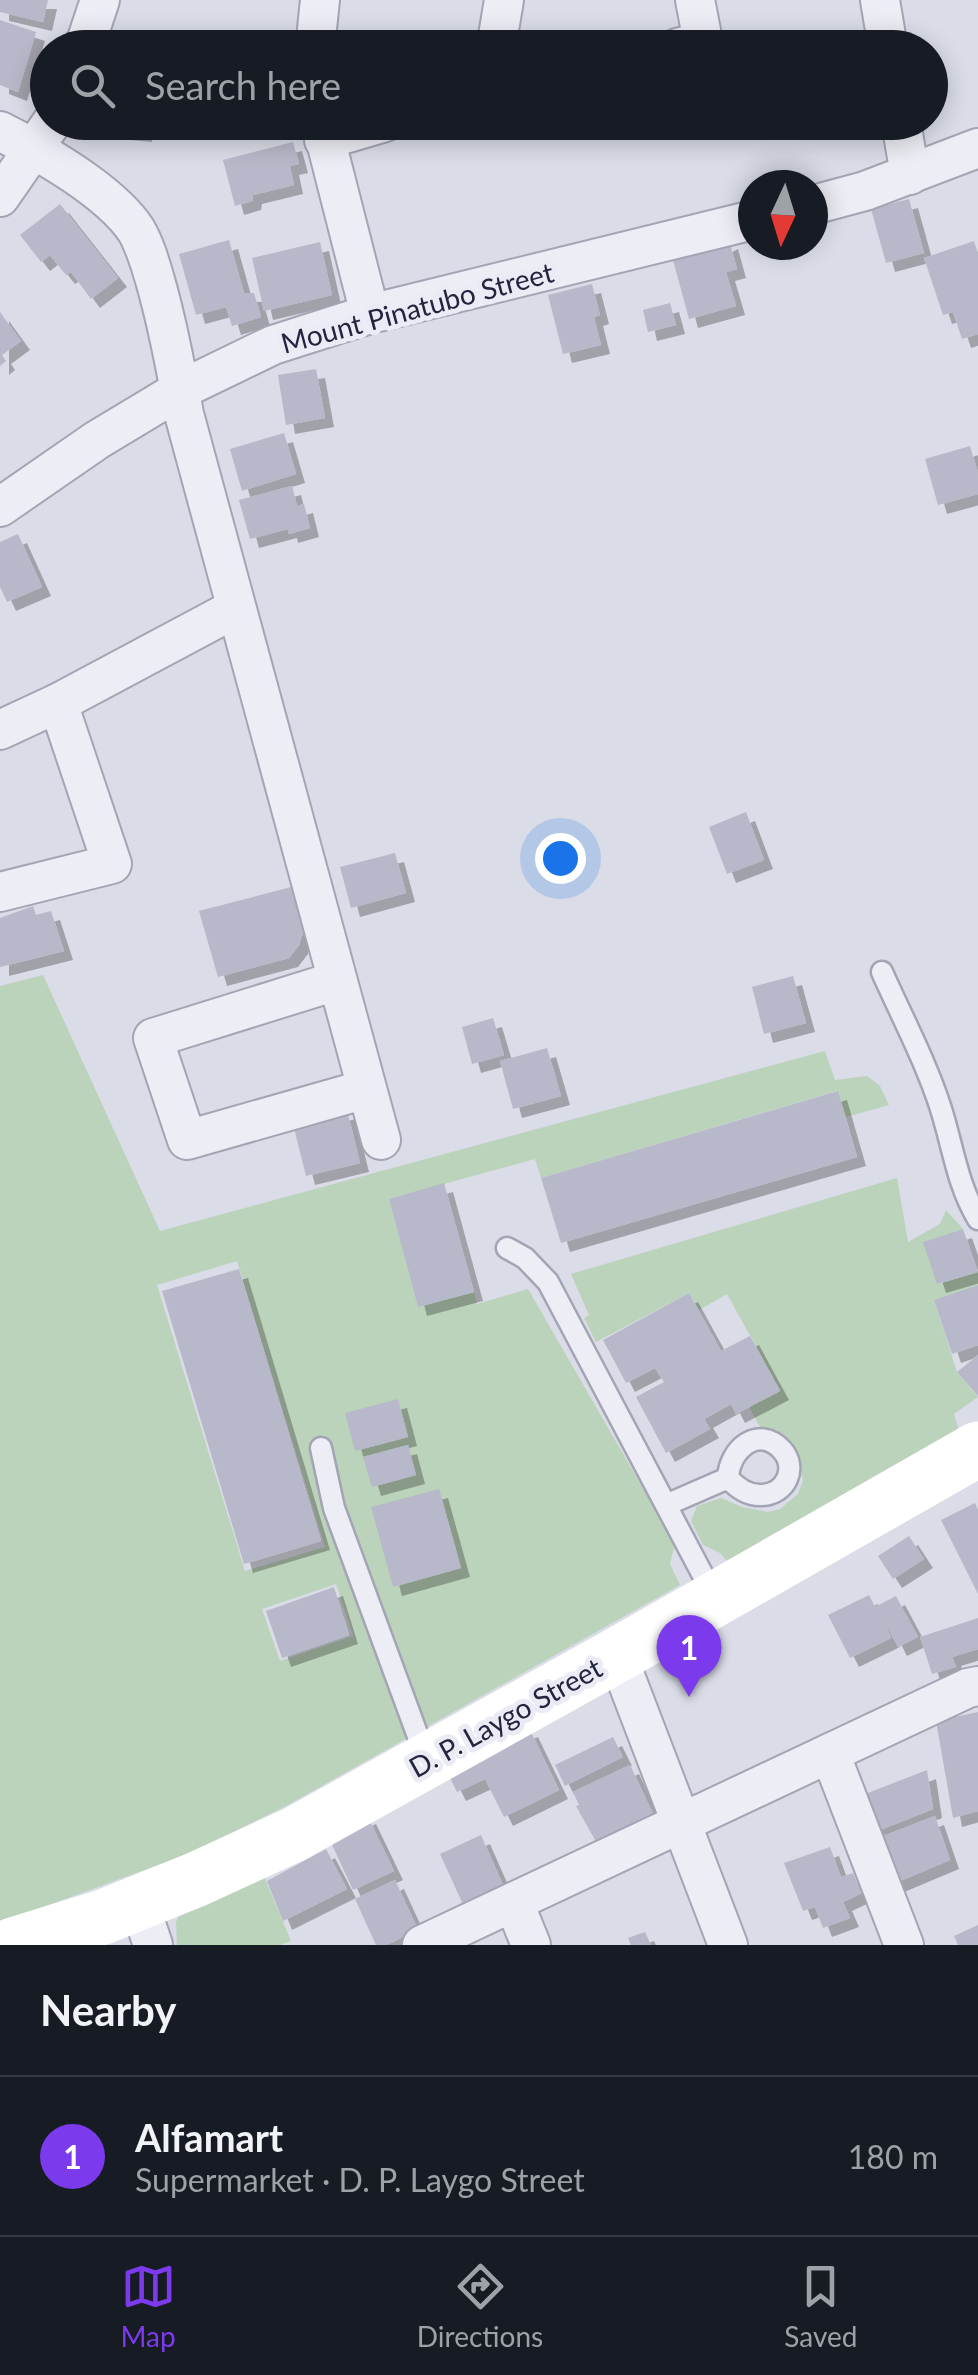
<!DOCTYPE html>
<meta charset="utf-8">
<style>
:root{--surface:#171b24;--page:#20242c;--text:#f1f3f6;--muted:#9ea1a6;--line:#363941;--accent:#7c3aed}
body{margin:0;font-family:Lato,sans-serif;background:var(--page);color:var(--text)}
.compass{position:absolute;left:738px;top:170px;width:90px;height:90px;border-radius:50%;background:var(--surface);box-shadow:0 5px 25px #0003;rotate:184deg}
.you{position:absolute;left:560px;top:858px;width:35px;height:35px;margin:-25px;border:8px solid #fff;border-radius:50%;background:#1a73e8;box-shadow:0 0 0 15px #1a73e833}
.badge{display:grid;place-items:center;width:65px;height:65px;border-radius:50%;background:var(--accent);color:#fff;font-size:32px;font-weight:700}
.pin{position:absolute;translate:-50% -82px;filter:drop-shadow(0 2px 5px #0008)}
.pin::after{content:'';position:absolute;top:52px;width:35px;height:30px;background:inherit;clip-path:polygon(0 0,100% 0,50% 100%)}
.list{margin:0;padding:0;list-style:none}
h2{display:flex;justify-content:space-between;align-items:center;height:130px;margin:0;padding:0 40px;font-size:42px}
h2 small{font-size:32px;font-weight:400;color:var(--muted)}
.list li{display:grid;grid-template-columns:65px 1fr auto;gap:30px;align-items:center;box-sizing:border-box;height:160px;padding:0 40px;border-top:2px solid var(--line)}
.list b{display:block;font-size:38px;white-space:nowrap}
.list p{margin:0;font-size:32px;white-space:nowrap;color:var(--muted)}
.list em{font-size:32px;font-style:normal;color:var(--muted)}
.icon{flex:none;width:55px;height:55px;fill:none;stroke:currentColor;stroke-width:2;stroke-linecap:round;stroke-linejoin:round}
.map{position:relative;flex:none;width:978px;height:1945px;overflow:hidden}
.search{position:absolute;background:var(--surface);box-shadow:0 5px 25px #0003;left:30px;right:30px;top:30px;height:110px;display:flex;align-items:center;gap:25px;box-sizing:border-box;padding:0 35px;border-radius:55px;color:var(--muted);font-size:38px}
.sheet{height:290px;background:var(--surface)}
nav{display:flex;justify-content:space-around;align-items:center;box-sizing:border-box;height:140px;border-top:2px solid var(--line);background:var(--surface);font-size:28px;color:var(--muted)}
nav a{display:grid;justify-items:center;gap:5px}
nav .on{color:var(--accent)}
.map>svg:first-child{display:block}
.green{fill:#bbd2bb;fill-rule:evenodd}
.building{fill:#b7b9ca;filter:url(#shadow)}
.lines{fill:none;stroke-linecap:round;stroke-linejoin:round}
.service-casing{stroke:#a3a5b4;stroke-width:25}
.minor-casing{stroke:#a3a5b4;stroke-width:42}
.service{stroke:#edeef5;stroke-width:20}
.minor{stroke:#edeef5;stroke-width:38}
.secondary{stroke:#fff;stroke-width:55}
.labels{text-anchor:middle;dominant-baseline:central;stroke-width:10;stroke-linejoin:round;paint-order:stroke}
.street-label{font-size:28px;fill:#23253e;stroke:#eaebf5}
</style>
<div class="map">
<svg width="978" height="1945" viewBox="0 0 978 1945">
<defs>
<filter id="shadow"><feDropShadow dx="9" dy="9" stdDeviation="0" flood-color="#0004"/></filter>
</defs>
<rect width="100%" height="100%" fill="#dadce7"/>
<g class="green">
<path d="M43 975 160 1231 825 1051 835 1080 867 1076 880 1086 889 1105 846 1117 837 1091 541 1178 535 1159 389 1199 418 1306 474 1292 477 1304 528 1289 675 1544 670 1564 680 1585 286 1806 193 1852 0 1923V986ZM237 1261 325 1547 245 1571 157 1285ZM336 1584 353 1636 280 1661 262 1609Z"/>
<polygon points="897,1178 908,1242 940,1224 946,1210 963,1229 924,1242 938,1284 978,1272 978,1285 934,1300 957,1372 978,1397 954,1414 959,1431 727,1561 720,1553 703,1545 691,1521 697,1506 721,1498 742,1507 768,1512 780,1509 798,1494 803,1480 796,1453 789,1445 764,1434 749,1407 780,1390 727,1294 699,1310 689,1293 596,1342 584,1318 589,1315 571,1274"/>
<polygon points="264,1876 291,1941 280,1945 177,1945 176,1922 179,1916"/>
</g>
<g class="building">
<polygon points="0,0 48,0 43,22 0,12"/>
<polygon points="0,20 36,32 18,92 0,85"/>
<polygon points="100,122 144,122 143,133 100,129"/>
<polygon points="154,122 191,122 190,128 154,125"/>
<polygon points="293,142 299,164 290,166 294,185 253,195 252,201 235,206 223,160"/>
<polygon points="909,199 924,253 886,263 871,209"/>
<polygon points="60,204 118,278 91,299 71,272 66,275 50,255 41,262 20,235"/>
<polygon points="229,240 244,293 254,293 261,317 232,326 226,307 196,315 179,254"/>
<polygon points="729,240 737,269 726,272 736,306 689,319 673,260 710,250"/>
<polygon points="974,241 978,254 978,334 962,339 953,312 943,315 924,258"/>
<polygon points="320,242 332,295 264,311 252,258"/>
<polygon points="592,284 600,315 594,317 601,345 563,354 548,295"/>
<polygon points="670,303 676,325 648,332 643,310"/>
<polygon points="0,312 21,341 2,355 6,361 0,366"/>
<polygon points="316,369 325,418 286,425 278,375"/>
<polygon points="284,433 296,474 242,491 230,449"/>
<polygon points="970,446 978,473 978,494 938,505 925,459"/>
<polygon points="292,486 297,506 304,504 310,528 289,534 288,529 250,539 239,500"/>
<polygon points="18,534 42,587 7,602 0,587 0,542"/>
<polygon points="746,812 764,860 727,874 709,827"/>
<polygon points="395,853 406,893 351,908 340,867"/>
<polygon points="291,887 304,929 299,945 289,958 218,977 199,911"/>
<polygon points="33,906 36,915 51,911 64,951 0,967 0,918"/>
<polygon points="793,976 806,1023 764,1034 752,987"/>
<polygon points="493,1018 504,1055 472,1064 462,1027"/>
<polygon points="547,1048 561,1096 513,1109 500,1061"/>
<polygon points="838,1091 857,1157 561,1243 541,1178"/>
<polygon points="347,1110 360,1163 306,1176 293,1124"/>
<polygon points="444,1183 474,1292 418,1307 389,1199"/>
<polygon points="963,1229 978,1272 937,1284 923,1242"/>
<polygon points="239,1269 321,1541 244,1564 162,1291"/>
<polygon points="978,1285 978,1345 952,1354 934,1300"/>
<polygon points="689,1293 721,1351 750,1336 780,1391 736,1414 731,1404 704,1419 710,1429 666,1453 636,1397 664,1382 655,1368 626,1383 603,1340"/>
<polygon points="978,1355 978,1396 957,1372"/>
<polygon points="398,1399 408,1437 355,1451 345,1413"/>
<polygon points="408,1445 416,1475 372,1487 363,1457"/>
<polygon points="439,1489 461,1568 393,1587 371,1507"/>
<polygon points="975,1503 978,1510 978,1594 941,1520"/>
<polygon points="909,1536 924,1559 893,1579 878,1556"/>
<polygon points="334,1587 349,1635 282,1658 266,1611"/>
<polygon points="869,1595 875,1607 896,1596 918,1637 898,1647 880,1612 891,1638 850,1658 828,1615"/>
<polygon points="978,1618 978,1649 952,1657 956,1667 932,1674 920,1637"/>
<polygon points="978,1712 978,1811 953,1818 936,1721"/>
<polygon points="529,1728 559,1790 504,1817 485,1779 457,1792 443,1764"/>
<polygon points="613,1737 623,1757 565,1786 555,1765"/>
<polygon points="630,1765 656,1820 599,1847 576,1806 579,1805 573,1792"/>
<polygon points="927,1770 933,1809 870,1834 855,1798"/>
<polygon points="367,1815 394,1871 353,1890 327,1834"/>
<polygon points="935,1816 950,1860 893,1884 876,1839"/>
<polygon points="481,1835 506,1892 466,1911 440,1854"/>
<polygon points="830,1847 841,1877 853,1873 862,1893 843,1902 850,1918 823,1928 815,1907 803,1911 784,1863"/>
<polygon points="326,1849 347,1889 283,1921 267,1881"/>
<polygon points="395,1880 418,1930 386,1945 376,1945 355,1899"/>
<polygon points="978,1925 978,1945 958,1945 954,1936"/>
<polygon points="645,1932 651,1945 631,1945 628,1938"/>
</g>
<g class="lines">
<g class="service-casing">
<g id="service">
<path d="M882 972C902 1017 926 1062 941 1109 953 1147 957 1184 978 1219"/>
<polyline points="507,1248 525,1258 548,1282 715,1598"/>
<polyline points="321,1448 334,1508 426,1758"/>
<path d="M666 1505 728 1478C737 1488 748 1496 762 1495 786 1494 798 1468 782 1450 758 1424 729 1450 728 1478"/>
</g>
</g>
<g class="minor-casing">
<g id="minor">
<polyline points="880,0 888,48"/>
<polyline points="84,48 100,0"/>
<polyline points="315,48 320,0"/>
<polyline points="496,48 504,0"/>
<polyline points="677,48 703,41 695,0"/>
<polyline points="321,122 370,314"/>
<polyline points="901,122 910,175"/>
<path d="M0 131C41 152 110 191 136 230 145 245 150 263 155 280 168 325 176 368 184 414L381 1140"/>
<polyline points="324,140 385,122"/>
<polyline points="0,197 52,122"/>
<polyline points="813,205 865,191 978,148"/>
<polyline points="0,507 97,440 180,390 273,345 370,314 753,220"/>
<polyline points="0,730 58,703 236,608"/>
<polyline points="0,892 112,864 58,703"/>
<polyline points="336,981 153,1038 187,1140 366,1089"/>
<polyline points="617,1655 728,1945"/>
<polyline points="830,1753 904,1945"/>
<polyline points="139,1903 153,1945"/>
<polyline points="514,1903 531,1945"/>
<polyline points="422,1945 968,1688 978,1686"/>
</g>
</g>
<use href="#service" class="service"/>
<use href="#minor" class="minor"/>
<polyline class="secondary" points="13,1945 103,1917 195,1880 295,1834 617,1655 978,1449"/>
</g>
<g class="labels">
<g class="street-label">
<text transform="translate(417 307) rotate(-15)">Mount Pinatubo Street</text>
<text transform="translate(505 1717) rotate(-29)">D. P. Laygo Street</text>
</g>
</g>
</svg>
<svg class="compass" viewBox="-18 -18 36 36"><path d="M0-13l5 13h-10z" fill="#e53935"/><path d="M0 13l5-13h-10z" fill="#9ea1a6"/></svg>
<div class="you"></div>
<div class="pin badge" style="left:689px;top:1697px">1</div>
<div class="search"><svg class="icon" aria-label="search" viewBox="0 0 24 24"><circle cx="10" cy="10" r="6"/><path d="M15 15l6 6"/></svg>Search here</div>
</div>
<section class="sheet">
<h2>Nearby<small></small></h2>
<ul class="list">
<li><span class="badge">1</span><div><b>Alfamart</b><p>Supermarket · D. P. Laygo Street</p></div><em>180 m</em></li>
</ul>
</section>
<nav>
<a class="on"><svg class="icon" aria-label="map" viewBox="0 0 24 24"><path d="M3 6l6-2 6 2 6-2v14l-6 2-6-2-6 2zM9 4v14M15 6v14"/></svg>Map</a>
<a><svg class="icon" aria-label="directions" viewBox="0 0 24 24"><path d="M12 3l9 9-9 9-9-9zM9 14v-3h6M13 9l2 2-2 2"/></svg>Directions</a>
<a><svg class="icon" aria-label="saved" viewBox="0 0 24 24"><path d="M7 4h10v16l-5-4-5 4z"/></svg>Saved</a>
</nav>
